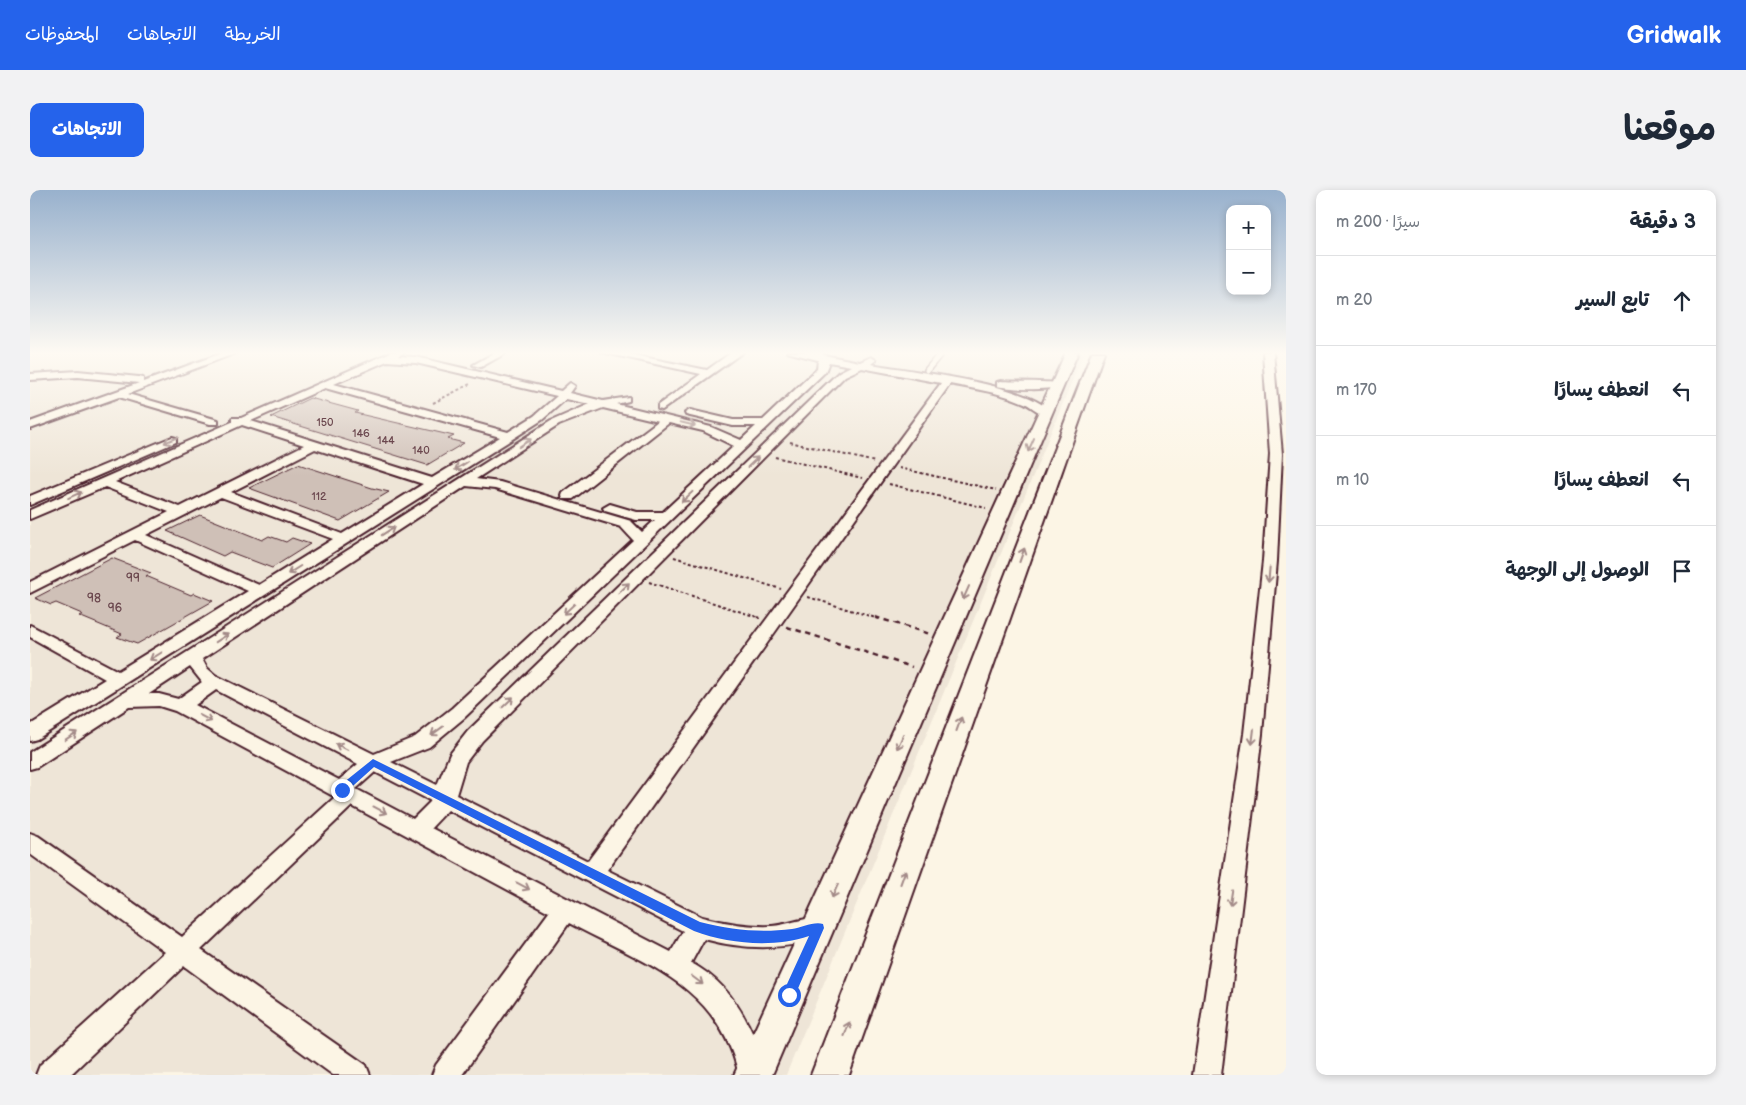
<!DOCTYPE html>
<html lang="ar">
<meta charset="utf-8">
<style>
:root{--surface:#fff;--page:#f2f2f3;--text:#1f2937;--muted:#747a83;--line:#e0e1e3;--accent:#2563eb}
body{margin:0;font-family:"Balsamiq Sans","Playpen Sans Arabic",sans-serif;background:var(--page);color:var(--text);direction:rtl}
.controls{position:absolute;right:15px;top:15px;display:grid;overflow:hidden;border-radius:10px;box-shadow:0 2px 8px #0003}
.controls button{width:45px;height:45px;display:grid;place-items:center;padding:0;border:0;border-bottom:1px solid var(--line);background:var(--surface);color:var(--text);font:25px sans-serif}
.stop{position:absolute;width:15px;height:15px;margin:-11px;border:4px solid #2563eb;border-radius:50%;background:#fff}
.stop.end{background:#2563eb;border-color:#fff;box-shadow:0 1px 5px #0008}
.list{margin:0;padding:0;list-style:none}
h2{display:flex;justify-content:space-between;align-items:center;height:65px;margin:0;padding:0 20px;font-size:21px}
h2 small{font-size:16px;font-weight:400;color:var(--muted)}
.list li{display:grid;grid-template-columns:32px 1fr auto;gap:15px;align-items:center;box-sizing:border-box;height:90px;padding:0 20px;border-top:1px solid var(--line)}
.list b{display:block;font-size:19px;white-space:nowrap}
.list em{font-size:16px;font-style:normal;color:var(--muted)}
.icon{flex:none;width:28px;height:28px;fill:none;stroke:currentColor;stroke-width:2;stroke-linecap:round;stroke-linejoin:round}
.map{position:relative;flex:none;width:1256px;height:885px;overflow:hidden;direction:ltr;border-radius:10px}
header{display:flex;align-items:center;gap:30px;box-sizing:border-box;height:70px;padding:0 25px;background:var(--accent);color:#fff}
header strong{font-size:24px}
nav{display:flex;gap:28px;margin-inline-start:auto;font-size:18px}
.intro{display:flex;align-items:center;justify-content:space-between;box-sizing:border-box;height:120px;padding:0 30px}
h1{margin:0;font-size:35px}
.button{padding:12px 22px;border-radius:10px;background:var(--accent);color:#fff;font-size:18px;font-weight:700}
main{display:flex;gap:30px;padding:0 30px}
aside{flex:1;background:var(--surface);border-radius:10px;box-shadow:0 2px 8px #0003}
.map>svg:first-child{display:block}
.built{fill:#eee5d7}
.building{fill:#cfc0b7;stroke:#4a1f2b}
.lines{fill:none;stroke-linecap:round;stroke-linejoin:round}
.lane-casing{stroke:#4a1f2b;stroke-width:8}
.street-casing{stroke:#4a1f2b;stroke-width:4}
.secondary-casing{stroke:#4a1f2b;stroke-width:4}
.path-far1{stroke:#4a1f2b;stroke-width:2;stroke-dasharray:3 2.5;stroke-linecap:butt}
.path{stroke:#4a1f2b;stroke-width:2.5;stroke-dasharray:5.5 4.5;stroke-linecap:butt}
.lane{stroke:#fcf5e5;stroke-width:5}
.street{fill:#fcf5e5;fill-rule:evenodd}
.secondary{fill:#fcf5e5;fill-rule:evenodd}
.oneway{stroke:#a38a88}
.route{fill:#2563eb}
.labels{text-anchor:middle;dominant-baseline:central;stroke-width:4;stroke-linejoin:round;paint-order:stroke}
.far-number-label{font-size:11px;fill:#6b474e}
.number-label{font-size:12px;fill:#6b474e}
</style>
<header>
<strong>Gridwalk</strong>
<nav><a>الخريطة</a><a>الاتجاهات</a><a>المحفوظات</a></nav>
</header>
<div class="intro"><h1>موقعنا</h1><a class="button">الاتجاهات</a></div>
<main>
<aside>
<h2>3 دقيقة<small>سيرًا · 200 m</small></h2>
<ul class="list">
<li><svg class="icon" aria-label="ahead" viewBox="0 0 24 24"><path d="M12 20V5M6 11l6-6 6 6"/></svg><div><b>تابع السير</b></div><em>20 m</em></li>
<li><svg class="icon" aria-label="left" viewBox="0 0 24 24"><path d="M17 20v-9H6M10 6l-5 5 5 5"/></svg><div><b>انعطف يسارًا</b></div><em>170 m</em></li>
<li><svg class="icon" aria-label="left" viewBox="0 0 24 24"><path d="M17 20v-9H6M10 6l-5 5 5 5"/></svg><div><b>انعطف يسارًا</b></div><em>10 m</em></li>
<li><svg class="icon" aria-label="arrive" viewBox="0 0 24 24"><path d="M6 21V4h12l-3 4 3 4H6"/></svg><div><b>الوصول إلى الوجهة</b></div></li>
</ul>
</aside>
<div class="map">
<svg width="1256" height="885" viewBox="0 0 1256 885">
<rect width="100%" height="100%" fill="#fcf5e5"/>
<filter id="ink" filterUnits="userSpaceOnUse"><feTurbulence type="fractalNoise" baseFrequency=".02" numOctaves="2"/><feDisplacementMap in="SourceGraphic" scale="10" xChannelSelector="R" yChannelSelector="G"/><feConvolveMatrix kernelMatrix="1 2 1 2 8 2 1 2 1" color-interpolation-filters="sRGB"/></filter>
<g filter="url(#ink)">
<polygon class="built" points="0,162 1054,162 756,885 0,885"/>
<g class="building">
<polygon points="280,208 328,221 325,223 424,246 418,249 434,253 397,275 241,227"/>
<polygon points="268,274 342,298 359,302 310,331 219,298"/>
<polygon points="170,325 232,350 239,346 256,352 262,348 280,354 242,378 200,362 193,366 137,341"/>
<polygon points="82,368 121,383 116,386 161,405 164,403 183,411 107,454 87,447 92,444 49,426 52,424 26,413 21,415 5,408"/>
</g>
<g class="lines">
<g class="lane-casing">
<polyline id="lane" points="897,180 912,162"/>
</g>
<g class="street-casing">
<g id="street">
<polygon points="195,162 209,162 98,204 188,230 188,234 180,234 89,207 0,239 0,232 109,193 48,187 0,190 0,184 48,181 109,187 113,188 113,192"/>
<path d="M361 162H374L368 166 386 167 531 201 540 193 545 196 540 203 573 211 599 207V211L586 214 681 237 711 250 726 236H703L656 225 655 223 660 220 703 230H733L787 179 788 170 757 162H792L794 165 830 172 841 167 846 170 841 174C880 181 998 194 1021 222L1016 225C1007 223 1001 215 992 212 969 202 944 199 920 194L577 680 672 727C695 733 719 737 742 736 759 735 781 724 796 730L800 738 796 746C756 761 715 760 674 749L661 773C704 795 725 841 737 885H709C688 794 613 773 539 733L432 885H402L406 875 519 722 322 616 171 760 336 875 340 885H303L154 776 40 885H6L10 875 135 762 0 664V643L8 646 152 747 305 607 145 521 129 516 99 517 7 577 0 579V562L521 231 560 214 536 209 512 230 484 248 7 549 0 551V535L75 489 0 447V435L88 481 218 401 105 350 0 403V392L139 322 75 297 0 329V320L202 232V228H211ZM357 171 386 173 527 206 504 226 478 242 304 194ZM799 172 821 176 809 182 438 541 420 564 407 595 361 572 399 557 434 528 795 182ZM832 178 911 193 558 671 426 605 436 572 452 551 815 186ZM295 198 470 247 402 288 221 231ZM573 218 628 231 533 303 532 306 533 309H543L639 233 673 241 704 256 633 322H607L580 314 573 318 575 321 606 330H625L612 342 601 331 470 292 446 289 529 235ZM212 235 274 255 150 317 85 292ZM285 259 393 294 312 344 201 302ZM436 296 465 299 591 337 603 350 422 518 385 547 344 564 185 485 177 478 172 469ZM191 307 303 349 229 395 116 345ZM160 477 172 492 148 509 129 504H119ZM186 500 328 574 309 590 165 515ZM345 582 401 611 383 629 326 599ZM418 620 653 741 641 762 401 638Z"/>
<polygon points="466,162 478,162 451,177 443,175"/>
<polygon points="571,162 589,162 677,180 702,162 713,162 632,220 628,219 628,215 671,184"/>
<polygon points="1233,162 1243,162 1252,264 1247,371 1232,544 1191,885 1163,885 1214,544 1233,371 1240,264"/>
<path d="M971 191C982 192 1029 191 1033 194 1023 202 981 199 967 196V192Z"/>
<polygon points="142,247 146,248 146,252 0,315 0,306"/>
</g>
</g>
<g class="secondary-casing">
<g id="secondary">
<polygon points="1036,162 1048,162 742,885 704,885"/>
<polygon points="1062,162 1074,162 819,885 781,885"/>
</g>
</g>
<g class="path-far1">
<polyline points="403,213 440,194"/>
<polyline points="760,252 845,272"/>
<polyline points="745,267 832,288"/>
<polyline points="869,278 966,300"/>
<polyline points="859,294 956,318"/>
<polyline points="644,367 751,399"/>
<polyline points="619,392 730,428"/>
<polyline points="778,407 849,429"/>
</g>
<g class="path">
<polyline points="728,427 730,428"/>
<polyline points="845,427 900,444"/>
<polyline points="757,437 882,477"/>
</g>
<use href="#lane" class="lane"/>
<use href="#street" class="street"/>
<use href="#secondary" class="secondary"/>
</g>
<defs><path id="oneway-shaft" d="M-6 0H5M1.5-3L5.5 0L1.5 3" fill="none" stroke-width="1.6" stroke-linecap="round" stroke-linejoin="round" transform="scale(1.25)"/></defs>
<g class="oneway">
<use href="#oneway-shaft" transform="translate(658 234) rotate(13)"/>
<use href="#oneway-shaft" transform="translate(141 250) rotate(157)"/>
<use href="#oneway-shaft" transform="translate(495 253) rotate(-33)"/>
<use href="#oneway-shaft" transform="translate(1001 255) rotate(114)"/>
<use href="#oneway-shaft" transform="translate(723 272) rotate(-44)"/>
<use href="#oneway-shaft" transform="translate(431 276) rotate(148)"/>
<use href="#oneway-shaft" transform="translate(45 305) rotate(-24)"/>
<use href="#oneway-shaft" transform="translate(657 307) rotate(137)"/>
<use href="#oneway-shaft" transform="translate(358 341) rotate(-33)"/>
<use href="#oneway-shaft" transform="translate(992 365) rotate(-70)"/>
<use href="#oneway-shaft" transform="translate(264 380) rotate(148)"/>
<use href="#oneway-shaft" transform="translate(1239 385) rotate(95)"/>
<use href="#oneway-shaft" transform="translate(594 398) rotate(-44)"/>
<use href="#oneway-shaft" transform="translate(936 403) rotate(114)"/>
<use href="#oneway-shaft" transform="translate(539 419) rotate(137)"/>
<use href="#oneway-shaft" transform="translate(192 448) rotate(-33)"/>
<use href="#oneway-shaft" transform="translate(126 466) rotate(148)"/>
<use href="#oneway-shaft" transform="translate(478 512) rotate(-44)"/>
<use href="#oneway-shaft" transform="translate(175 528) rotate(28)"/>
<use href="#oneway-shaft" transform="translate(929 534) rotate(-70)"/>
<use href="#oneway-shaft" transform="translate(407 541) rotate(144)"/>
<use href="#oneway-shaft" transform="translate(41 546) rotate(-33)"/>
<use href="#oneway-shaft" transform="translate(1223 547) rotate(97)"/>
<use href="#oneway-shaft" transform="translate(870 552) rotate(114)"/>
<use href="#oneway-shaft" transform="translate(312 557) rotate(-153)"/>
<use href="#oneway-shaft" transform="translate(350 620) rotate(28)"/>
<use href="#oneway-shaft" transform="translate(873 687) rotate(-70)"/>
<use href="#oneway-shaft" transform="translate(493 696) rotate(28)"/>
<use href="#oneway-shaft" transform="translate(805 701) rotate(114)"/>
<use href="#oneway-shaft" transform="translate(1201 708) rotate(99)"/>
<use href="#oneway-shaft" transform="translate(667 790) rotate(37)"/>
<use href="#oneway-shaft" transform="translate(817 839) rotate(-70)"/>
</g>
</g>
<linearGradient id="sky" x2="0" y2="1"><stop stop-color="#98b1cd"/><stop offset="0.57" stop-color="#fefaf3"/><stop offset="1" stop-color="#fefaf3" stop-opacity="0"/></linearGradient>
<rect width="1256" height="286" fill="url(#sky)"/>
<path class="route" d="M343 569 670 732C702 740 730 743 762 739 771 738 784 731 793 734L794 738 763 810 759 811 754 810 752 805 779 746C743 758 699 754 664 741L344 577 315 603H308V597Z"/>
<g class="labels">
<g class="far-number-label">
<text x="295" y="232">150</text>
<text x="331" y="243">146</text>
<text x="356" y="250">144</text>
<text x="391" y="260">140</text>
<text x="289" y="306">112</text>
</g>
<g class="number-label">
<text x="103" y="388">99</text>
<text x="64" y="408">98</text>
<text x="85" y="418">96</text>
</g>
</g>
</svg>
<div class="controls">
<button>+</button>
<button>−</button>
</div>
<div class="stop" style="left:759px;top:805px"></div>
<div class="stop end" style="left:312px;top:600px"></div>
</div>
</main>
